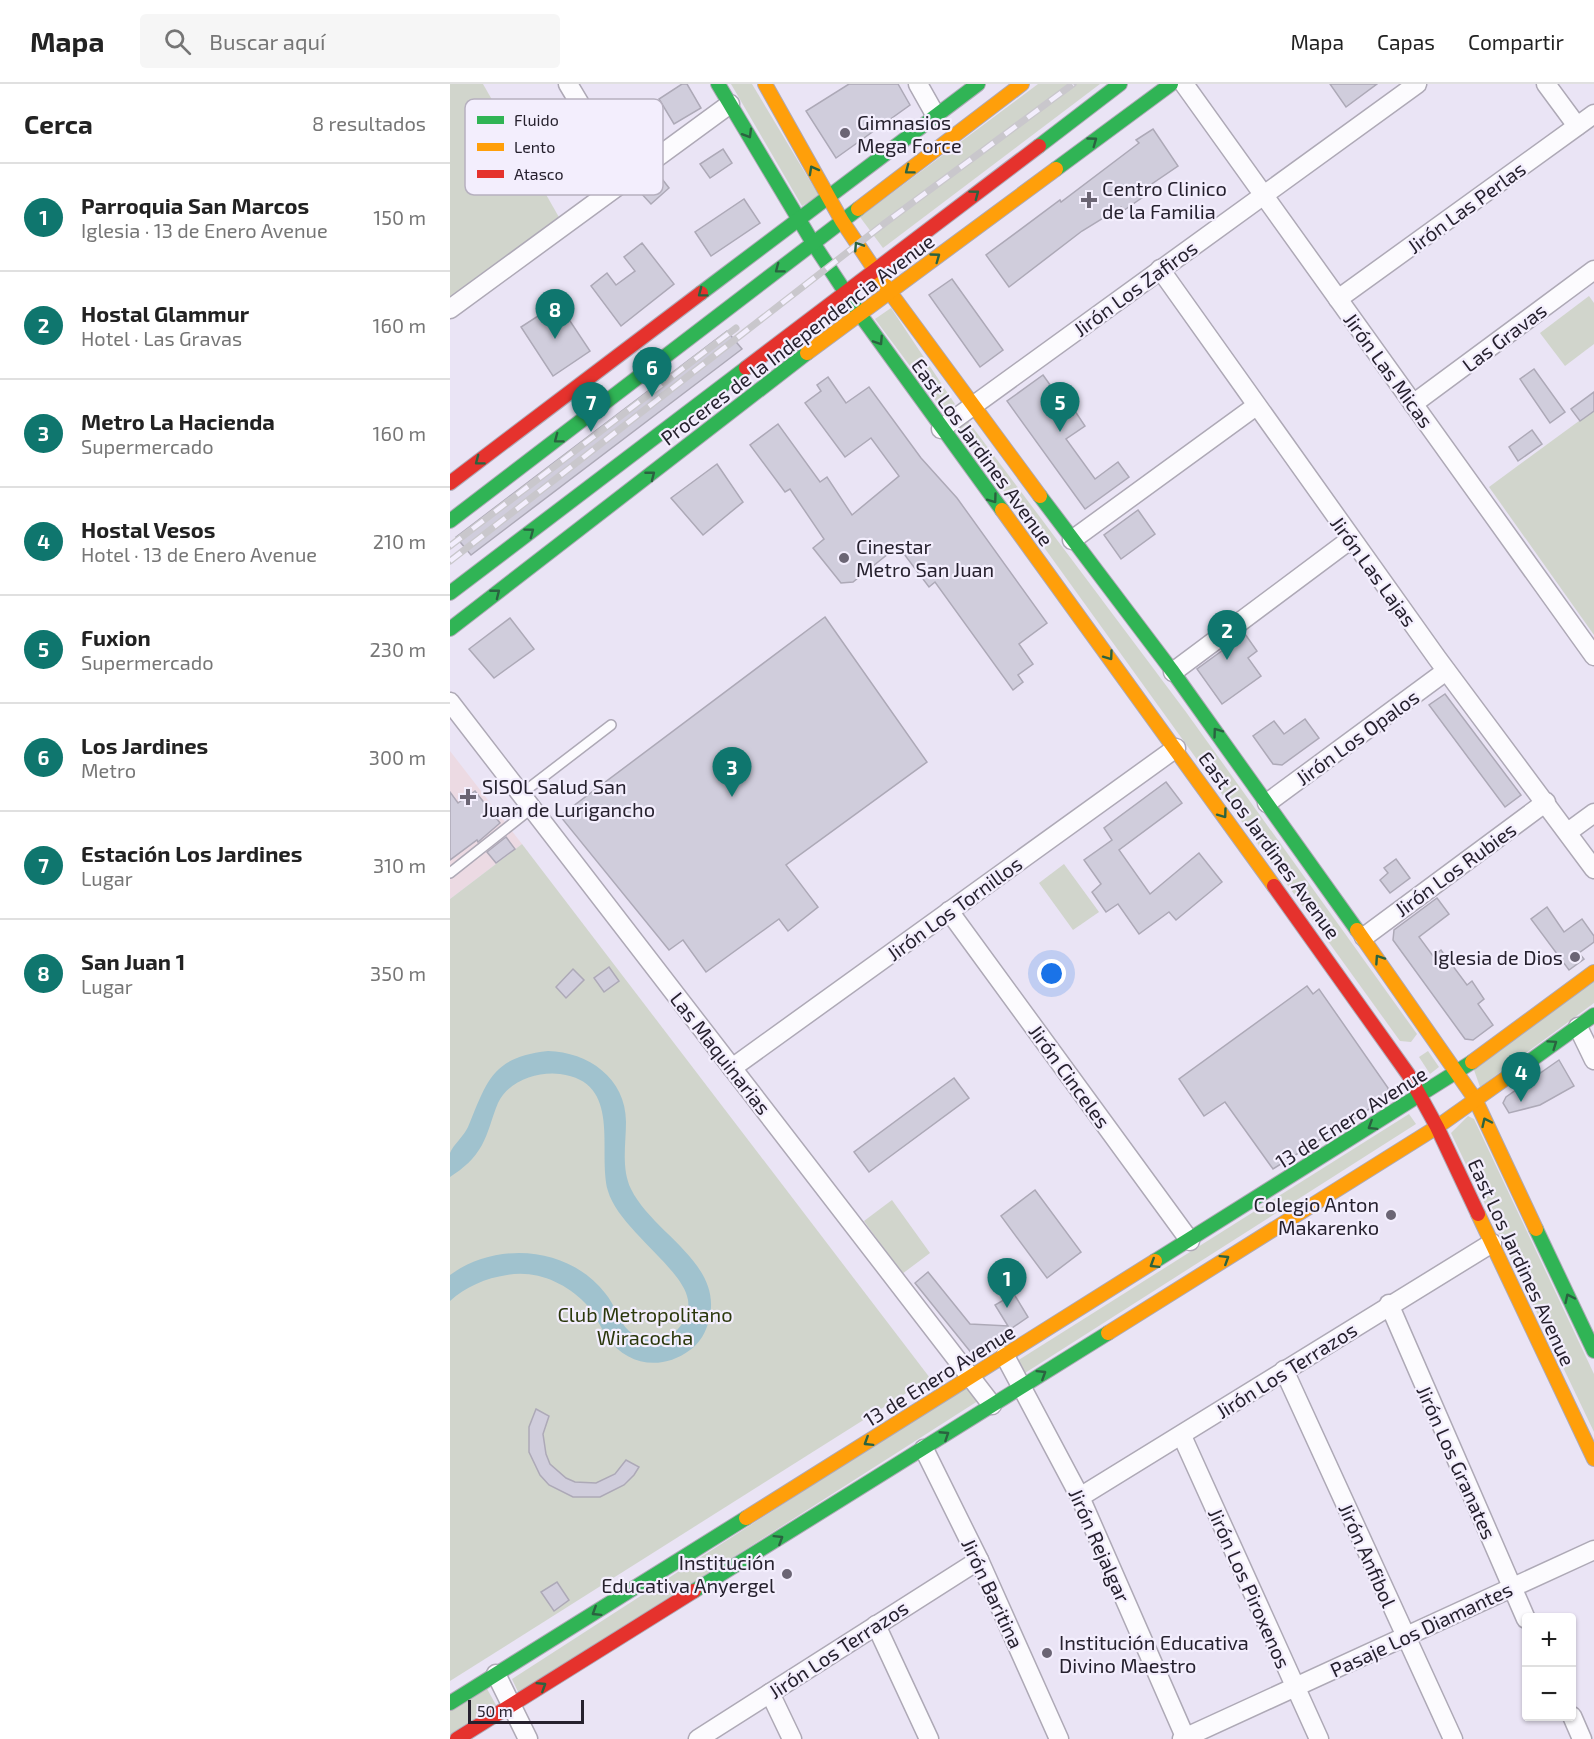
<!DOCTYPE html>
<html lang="es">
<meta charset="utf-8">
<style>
:root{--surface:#fff;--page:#f6f6f6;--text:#222;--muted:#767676;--line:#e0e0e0;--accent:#0f766e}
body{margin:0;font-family:"Exo 2",sans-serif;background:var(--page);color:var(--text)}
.controls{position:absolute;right:18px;bottom:18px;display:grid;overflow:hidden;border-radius:6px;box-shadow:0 2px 4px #0004}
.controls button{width:54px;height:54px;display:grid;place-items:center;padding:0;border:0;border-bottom:2px solid var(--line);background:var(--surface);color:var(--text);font:30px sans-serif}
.scale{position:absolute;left:18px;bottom:15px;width:116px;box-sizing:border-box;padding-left:6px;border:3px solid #26212e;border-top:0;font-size:16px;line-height:21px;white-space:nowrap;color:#26212e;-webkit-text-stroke:4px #f3eefd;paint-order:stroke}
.you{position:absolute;left:602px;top:890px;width:21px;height:21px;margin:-15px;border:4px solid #fff;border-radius:50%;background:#1a73e8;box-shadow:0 0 0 9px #1a73e833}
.badge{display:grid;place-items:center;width:39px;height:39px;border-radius:50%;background:var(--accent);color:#fff;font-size:20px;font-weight:700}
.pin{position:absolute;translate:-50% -50px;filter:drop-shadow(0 2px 3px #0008)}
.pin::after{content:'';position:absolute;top:32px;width:21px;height:18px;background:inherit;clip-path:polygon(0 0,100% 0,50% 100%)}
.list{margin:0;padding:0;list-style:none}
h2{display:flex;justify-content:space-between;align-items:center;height:78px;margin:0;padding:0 24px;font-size:26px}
h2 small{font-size:20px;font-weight:400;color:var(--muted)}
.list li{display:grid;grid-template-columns:39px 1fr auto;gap:18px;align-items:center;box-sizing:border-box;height:108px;padding:0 24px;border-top:2px solid var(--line)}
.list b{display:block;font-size:22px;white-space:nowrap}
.list p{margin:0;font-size:20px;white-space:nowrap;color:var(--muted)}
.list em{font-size:20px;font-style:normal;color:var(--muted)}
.icon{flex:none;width:33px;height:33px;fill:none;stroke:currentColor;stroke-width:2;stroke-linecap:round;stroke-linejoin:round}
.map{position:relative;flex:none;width:1144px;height:1655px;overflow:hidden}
header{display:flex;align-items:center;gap:36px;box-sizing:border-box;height:84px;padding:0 30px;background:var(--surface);border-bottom:2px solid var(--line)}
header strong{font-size:28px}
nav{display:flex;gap:33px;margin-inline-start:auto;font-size:21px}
.search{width:420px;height:54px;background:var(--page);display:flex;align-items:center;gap:15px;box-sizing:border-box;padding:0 21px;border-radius:6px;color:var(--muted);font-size:22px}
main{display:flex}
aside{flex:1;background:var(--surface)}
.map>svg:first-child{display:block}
.medical{fill:#ecdae3}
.green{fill:#d1d5cc}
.water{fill:#a0c2ce}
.building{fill:#d0cddc;stroke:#ada9b7;stroke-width:1.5}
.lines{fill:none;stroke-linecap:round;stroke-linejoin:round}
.lane-casing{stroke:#aea9b6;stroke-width:12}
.street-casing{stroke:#aea9b6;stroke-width:21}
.fast-casing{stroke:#aea9b6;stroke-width:16}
.slow-casing{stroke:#aea9b6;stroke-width:16}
.jam-casing{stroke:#aea9b6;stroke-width:16}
.lane{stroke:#fcfbfe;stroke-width:9}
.street{stroke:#fcfbfe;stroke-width:18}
.fast{stroke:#30b455;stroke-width:14}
.slow{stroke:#ff9f0a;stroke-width:14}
.jam{stroke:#e5322d;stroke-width:14}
.rail-casing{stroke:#c9c7cc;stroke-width:7}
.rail{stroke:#f3eefd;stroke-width:4.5;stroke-dasharray:14;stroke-linecap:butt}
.oneway{stroke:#2a6340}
.poi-dot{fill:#6b6574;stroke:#f3eefd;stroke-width:2}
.labels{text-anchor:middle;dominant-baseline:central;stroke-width:4.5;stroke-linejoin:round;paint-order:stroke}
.poi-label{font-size:20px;fill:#26212e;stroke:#f3eefd;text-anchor:start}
.street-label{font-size:20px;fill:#26212e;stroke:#f3eefd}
.park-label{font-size:20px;fill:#2b380c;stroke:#f3eefd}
.key{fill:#f3eefd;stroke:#b6b0bf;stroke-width:1.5}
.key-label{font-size:16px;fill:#26212e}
</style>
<header>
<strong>Mapa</strong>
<div class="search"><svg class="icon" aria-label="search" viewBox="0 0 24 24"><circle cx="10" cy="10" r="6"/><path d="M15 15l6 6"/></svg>Buscar aquí</div>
<nav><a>Mapa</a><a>Capas</a><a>Compartir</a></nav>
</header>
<main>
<aside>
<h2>Cerca<small>8 resultados</small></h2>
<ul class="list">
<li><span class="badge">1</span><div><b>Parroquia San Marcos</b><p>Iglesia · 13 de Enero Avenue</p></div><em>150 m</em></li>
<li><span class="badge">2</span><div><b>Hostal Glammur</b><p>Hotel · Las Gravas</p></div><em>160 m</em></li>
<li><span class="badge">3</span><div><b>Metro La Hacienda</b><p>Supermercado</p></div><em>160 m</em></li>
<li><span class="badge">4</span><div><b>Hostal Vesos</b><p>Hotel · 13 de Enero Avenue</p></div><em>210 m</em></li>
<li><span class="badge">5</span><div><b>Fuxion</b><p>Supermercado</p></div><em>230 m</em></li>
<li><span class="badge">6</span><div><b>Los Jardines</b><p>Metro</p></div><em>300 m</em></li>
<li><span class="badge">7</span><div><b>Estación Los Jardines</b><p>Lugar</p></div><em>310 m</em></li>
<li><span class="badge">8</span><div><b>San Juan 1</b><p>Lugar</p></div><em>350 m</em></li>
</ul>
</aside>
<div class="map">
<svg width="1144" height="1655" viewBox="0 0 1144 1655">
<rect width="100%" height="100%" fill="#eae4f5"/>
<polygon class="medical" points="0,667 72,760 0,815"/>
<g class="green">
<polygon points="0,0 33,0 110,135 0,215"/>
<polygon points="281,0 302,0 369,112 352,122"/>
<polygon points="588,0 650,0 433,164 410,133"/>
<polygon points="1139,212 1144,219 1144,260 1115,282 1090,249"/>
<polygon points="441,224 505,320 499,326 492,325 425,235"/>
<polygon points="1144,326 1144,551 1039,403"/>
<polygon points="518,337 736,628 967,950 961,958 950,957 508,344"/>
<polygon points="72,760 480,1294 0,1597 0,815"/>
<polygon points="614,780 649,828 623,846 589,799"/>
<polygon points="1144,896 1144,919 1030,1003 1024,986"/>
<polygon points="978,967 989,983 980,990 969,973"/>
<polygon points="959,1030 966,1040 575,1289 567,1277"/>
<polygon points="1018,1032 1024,1035 1144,1290 1144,1348 1001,1049"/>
<polygon points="442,1116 480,1169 452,1190 414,1137"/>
<polygon points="516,1302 531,1315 69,1610 62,1595"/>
<polygon points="36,1603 46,1621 0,1651 0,1626"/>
</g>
<path class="water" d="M98 967C138 968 176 994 176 1038 176 1060 171 1084 181 1105 203 1150 274 1179 259 1236 256 1248 250 1259 240 1266 212 1287 177 1282 157 1253 149 1241 145 1229 135 1219 114 1198 86 1186 57 1191 36 1194 15 1203 0 1217V1191C47 1157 118 1162 155 1209 165 1220 168 1237 179 1247 192 1258 212 1260 225 1248 233 1241 240 1227 238 1216 233 1184 169 1145 158 1107 147 1067 173 998 110 990 88 987 58 997 48 1019 42 1033 39 1048 32 1061 24 1075 14 1084 0 1093 0 1086 0 1076 0 1069 3 1061 14 1052 18 1043 37 997 42 973 98 967Z"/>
<g class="building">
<polygon points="232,0 237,0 251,24 224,40 209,15"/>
<polygon points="399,0 448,0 460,21 386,74 356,27"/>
<polygon points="880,0 927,0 896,23"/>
<polygon points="703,45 728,82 690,108 693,113 673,127 671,123 632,147 559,203 536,171 610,116 611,118 689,59 686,56"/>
<polygon points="273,65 282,79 260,94 250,80"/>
<polygon points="209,91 219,104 201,120 190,108"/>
<polygon points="294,115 310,139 261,172 245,148"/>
<polygon points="192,159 224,200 171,242 141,202 157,189 166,201 185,187 174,173"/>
<polygon points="502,195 553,266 530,283 479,211"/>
<polygon points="108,219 140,267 103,292 71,243"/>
<polygon points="277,247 292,265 21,471 6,453"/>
<polygon points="1084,285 1115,328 1100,339 1070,295"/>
<polygon points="593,291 608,312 613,309 635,342 616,355 645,395 668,378 679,393 635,425 557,317"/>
<polygon points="378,293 396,319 419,303 471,374 507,414 597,539 569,560 583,580 568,591 573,598 563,606 485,498 479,503 448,462 403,498 391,499 363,464 374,455 340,405 335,408 300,361 328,340 370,398 377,393 402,431 449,392 421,354 395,373 355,319 371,307 367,301"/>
<polygon points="1144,308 1144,327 1130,337 1121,325"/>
<polygon points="1082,346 1092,360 1068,377 1059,363"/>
<polygon points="267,380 293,418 253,451 221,414"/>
<polygon points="688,426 705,450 671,475 654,451"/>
<polygon points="375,533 477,678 336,781 368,823 338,847 329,835 256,888 233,856 219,866 110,732"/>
<polygon points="60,534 84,565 44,594 19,565"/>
<polygon points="795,550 807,567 798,574 811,592 772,620 747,585"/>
<polygon points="995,610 1071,711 1055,723 979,621"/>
<polygon points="855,635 869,654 832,681 823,680 803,652 824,637 834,650"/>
<polygon points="716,698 732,719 669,766 700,810 749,769 772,798 726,836 719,828 689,850 668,820 656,828 642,808 651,800 634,776 662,756 654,744"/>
<polygon points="25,707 50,739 28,758 27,756 0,776 0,708 8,719"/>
<polygon points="56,753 65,765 46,779 37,768"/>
<polygon points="946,775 960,794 940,809 930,796 938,789 934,784"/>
<polygon points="987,814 999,830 969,853 983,872 991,866 1017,901 1022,897 1034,915 1028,920 1043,941 1023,956 1015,955 943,856 944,846"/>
<polygon points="1097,823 1114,848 1132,835 1144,852 1144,858 1129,869 1134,875 1119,886 1081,835"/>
<polygon points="159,883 169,897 154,908 144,894"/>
<polygon points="123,885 134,896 116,914 106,903"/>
<polygon points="857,902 863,910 869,905 938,1004 937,1014 823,1085 775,1018 754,1032 729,995"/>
<polygon points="1109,976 1124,1002 1090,1021 1059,1029 1053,1019 1056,1013"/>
<polygon points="504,994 519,1014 419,1088 404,1068"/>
<polygon points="585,1106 631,1168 597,1194 551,1132"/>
<polygon points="478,1188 520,1240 558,1242 545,1221 564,1210 578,1233 523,1271 465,1199"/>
<polygon points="86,1325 99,1332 93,1350 96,1370 100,1380 116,1394 125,1398 146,1399 165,1390 176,1376 189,1383 184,1391 174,1401 150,1413 123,1413 99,1401 90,1391 79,1368 79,1343"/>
<polygon points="107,1498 119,1516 104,1527 91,1508"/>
</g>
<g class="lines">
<g class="lane-casing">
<g id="lane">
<polyline points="71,710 161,641"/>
<polyline points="0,789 82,724"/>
</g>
</g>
<g class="street-casing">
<g id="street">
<polyline points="118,0 176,97"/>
<polyline points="468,0 486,32"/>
<polyline points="734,0 1144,572"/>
<polyline points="1096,0 1127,42"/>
<polyline points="710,185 987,574 1144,785"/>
<polyline points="888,215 1144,30"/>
<polyline points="0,225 280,20"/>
<polyline points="963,320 1144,186"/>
<polyline points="491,345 967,0"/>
<polyline points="622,456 806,322"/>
<polyline points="723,588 901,455"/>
<polyline points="0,618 542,1321"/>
<polyline points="817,719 996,587"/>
<polyline points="1118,748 1144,729"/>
<polyline points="499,827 740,1157"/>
<polyline points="914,853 1096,718"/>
<polyline points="1128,943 1144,976"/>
<polyline points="282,984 726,664"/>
<polyline points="939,1220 1076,1535"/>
<polyline points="555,1272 630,1413 736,1655"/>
<polyline points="834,1286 1003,1655"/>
<polyline points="732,1352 869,1655"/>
<polyline points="474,1365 529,1476 609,1655"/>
<polyline points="630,1413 1042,1159"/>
<polyline points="426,1541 479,1655"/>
<polyline points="46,1590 78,1655"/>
<polyline points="320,1609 342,1655"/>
<polyline points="1122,1632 1132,1655"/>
<polyline points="248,1655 529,1476"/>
<polyline points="732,1655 1144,1466"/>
</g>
</g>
<g class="fast-casing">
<g id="fast">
<polyline points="268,0 363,159 409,229 552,426"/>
<polyline points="589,62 670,0"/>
<polyline points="606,85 721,0"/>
<polyline points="251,209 528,0"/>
<polyline points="590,412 723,588 907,846"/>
<polyline points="0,437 408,125"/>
<polyline points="0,509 296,284"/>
<polyline points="0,545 357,269"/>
<polyline points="1073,982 1144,931"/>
<polyline points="1086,1145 1144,1267"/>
<polyline points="705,1177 1022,978"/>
<polyline points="244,1507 658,1249"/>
<polyline points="0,1619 296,1434"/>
</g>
</g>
<g class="slow-casing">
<g id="slow">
<polyline points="315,0 392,137 439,207 590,412"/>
<polyline points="408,125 572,0"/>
<polyline points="357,269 606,85"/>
<polyline points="552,426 824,802"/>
<polyline points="907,846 1025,1015 1086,1145"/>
<polyline points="1022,978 1144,888"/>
<polyline points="1028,1130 1144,1375"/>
<polyline points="658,1249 987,1043 1073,982"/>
<polyline points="296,1434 705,1177"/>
</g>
</g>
<g class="jam-casing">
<g id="jam">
<polyline points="296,284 589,62"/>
<polyline points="0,399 251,209"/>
<polyline points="824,802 958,990 987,1043 1028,1130"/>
<polyline points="7,1655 244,1507"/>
</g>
</g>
<use href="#lane" class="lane"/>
<use href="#street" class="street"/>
<use href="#fast" class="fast"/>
<use href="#slow" class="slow"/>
<use href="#jam" class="jam"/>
<g class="rail-casing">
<g id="rail">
<polyline points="0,462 286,244"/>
<polyline points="0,477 435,139 623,0"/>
</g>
</g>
<use href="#rail" class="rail"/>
</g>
<defs><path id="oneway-chevron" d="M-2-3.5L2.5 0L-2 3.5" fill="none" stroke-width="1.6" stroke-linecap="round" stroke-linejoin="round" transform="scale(1.5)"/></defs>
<g class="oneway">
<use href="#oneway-chevron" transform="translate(298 50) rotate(59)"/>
<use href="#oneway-chevron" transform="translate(643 57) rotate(-36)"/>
<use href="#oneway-chevron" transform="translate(363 86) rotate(-119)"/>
<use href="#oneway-chevron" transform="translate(459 86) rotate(143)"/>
<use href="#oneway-chevron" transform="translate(525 110) rotate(-37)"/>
<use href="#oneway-chevron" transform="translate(408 162) rotate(-123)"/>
<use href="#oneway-chevron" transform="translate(486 173) rotate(-36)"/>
<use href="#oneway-chevron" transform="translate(329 185) rotate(143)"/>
<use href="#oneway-chevron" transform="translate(252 209) rotate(143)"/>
<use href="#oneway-chevron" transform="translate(429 257) rotate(57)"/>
<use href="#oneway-chevron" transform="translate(108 355) rotate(143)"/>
<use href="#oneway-chevron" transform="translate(29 377) rotate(143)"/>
<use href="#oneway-chevron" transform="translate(201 391) rotate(-38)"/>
<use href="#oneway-chevron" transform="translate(543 415) rotate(54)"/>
<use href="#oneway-chevron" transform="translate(80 448) rotate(-37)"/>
<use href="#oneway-chevron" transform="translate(46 509) rotate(-38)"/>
<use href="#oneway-chevron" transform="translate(659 572) rotate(54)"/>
<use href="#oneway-chevron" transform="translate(767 648) rotate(-126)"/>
<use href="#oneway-chevron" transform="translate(773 730) rotate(54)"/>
<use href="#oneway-chevron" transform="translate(929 875) rotate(-124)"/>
<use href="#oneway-chevron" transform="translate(1103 960) rotate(-35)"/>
<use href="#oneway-chevron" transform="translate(1036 1038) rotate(-115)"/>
<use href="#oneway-chevron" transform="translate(922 1042) rotate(148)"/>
<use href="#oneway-chevron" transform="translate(775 1175) rotate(-32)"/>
<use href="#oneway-chevron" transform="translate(704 1180) rotate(148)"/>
<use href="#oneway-chevron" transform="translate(1119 1214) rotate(-115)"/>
<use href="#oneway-chevron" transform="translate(592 1290) rotate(-32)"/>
<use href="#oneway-chevron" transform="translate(495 1351) rotate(-33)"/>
<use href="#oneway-chevron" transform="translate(418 1358) rotate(148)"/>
<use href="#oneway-chevron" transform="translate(329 1455) rotate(-32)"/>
<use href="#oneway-chevron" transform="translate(146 1528) rotate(148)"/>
<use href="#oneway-chevron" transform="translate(92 1602) rotate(-32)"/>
</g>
<g class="poi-dot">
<circle cx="395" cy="49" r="6"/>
<path d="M636 107h6v6h6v6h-6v6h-6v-6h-6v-6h6z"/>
<circle cx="394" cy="474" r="6"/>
<path d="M15 704h6v6h6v6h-6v6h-6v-6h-6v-6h6z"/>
<circle cx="1125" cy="873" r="6"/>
<circle cx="941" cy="1131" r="6"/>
<circle cx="337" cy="1490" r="6"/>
<circle cx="597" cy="1569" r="6"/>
</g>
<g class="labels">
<g class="poi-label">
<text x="407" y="38">Gimnasios<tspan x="407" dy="23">Mega Force</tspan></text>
<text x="652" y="104">Centro Clinico<tspan x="652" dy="23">de la Familia</tspan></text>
<text x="406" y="462">Cinestar<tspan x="406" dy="23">Metro San Juan</tspan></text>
<text x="32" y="702">SISOL Salud San<tspan x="32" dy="23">Juan de Lurigancho</tspan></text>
<text x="1113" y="873" text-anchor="end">Iglesia de Dios</text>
<text x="929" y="1120" text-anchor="end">Colegio Anton<tspan x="929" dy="23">Makarenko</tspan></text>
<text x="325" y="1478" text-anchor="end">Institución<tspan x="325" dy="23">Educativa Anyergel</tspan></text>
<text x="609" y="1558">Institución Educativa<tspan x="609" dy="23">Divino Maestro</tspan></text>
</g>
<g class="street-label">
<text transform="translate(1016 123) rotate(-36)">Jirón Las Perlas</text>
<text transform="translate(685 204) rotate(-36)">Jirón Los Zafiros</text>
<text transform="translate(1054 253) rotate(-37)">Las Gravas</text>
<text transform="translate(347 255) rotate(-37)">Proceres de la Independencia Avenue</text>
<text transform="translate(939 286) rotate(54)">Jirón Las Micas</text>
<text transform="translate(533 368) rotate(54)">East Los Jardines Avenue</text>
<text transform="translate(924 487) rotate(54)">Jirón Las Lajas</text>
<text transform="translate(907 653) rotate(-36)">Jirón Los Opalos</text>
<text transform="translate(820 761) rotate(54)">East Los Jardines Avenue</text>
<text transform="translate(1005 785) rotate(-36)">Jirón Los Rubies</text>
<text transform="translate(504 824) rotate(-36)">Jirón Los Tornillos</text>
<text transform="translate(271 969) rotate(52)">Las Maquinarias</text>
<text transform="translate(620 992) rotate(54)">Jirón Cinceles</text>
<text transform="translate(901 1033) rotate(-32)">13 de Enero Avenue</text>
<text transform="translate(1072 1178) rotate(65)">East Los Jardines Avenue</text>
<text transform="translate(836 1286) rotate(-32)">Jirón Los Terrazos</text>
<text transform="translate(489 1291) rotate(-32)">13 de Enero Avenue</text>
<text transform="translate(1007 1378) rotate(66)">Jirón Los Granates</text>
<text transform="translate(650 1461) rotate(66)">Jirón Rejalgar</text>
<text transform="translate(918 1471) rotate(66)">Jirón Anfibol</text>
<text transform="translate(800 1504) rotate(66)">Jirón Los Piroxenos</text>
<text transform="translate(543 1509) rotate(65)">Jirón Baritina</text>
<text transform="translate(971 1545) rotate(-25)">Pasaje Los Diamantes</text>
<text transform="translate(388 1565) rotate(-33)">Jirón Los Terrazos</text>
</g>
<g class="park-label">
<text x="195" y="1230">Club Metropolitano<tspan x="195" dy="23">Wiracocha</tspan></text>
</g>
</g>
<rect x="15" y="15" width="198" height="96" rx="9" class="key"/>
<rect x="27" y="32" width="27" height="8" fill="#30b455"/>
<rect x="27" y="59" width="27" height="8" fill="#ff9f0a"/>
<rect x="27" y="86" width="27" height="8" fill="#e5322d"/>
<g class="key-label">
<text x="64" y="42">Fluido</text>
<text x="64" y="69">Lento</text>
<text x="64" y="96">Atasco</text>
</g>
</svg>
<div class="controls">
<button>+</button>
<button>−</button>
</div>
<div class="scale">50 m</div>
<div class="you"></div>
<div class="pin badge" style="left:557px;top:1224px">1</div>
<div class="pin badge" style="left:777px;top:576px">2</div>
<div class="pin badge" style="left:282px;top:713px">3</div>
<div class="pin badge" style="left:1071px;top:1018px">4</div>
<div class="pin badge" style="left:610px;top:348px">5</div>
<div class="pin badge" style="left:202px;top:313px">6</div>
<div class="pin badge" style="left:141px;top:348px">7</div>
<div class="pin badge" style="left:105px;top:255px">8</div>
</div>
</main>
